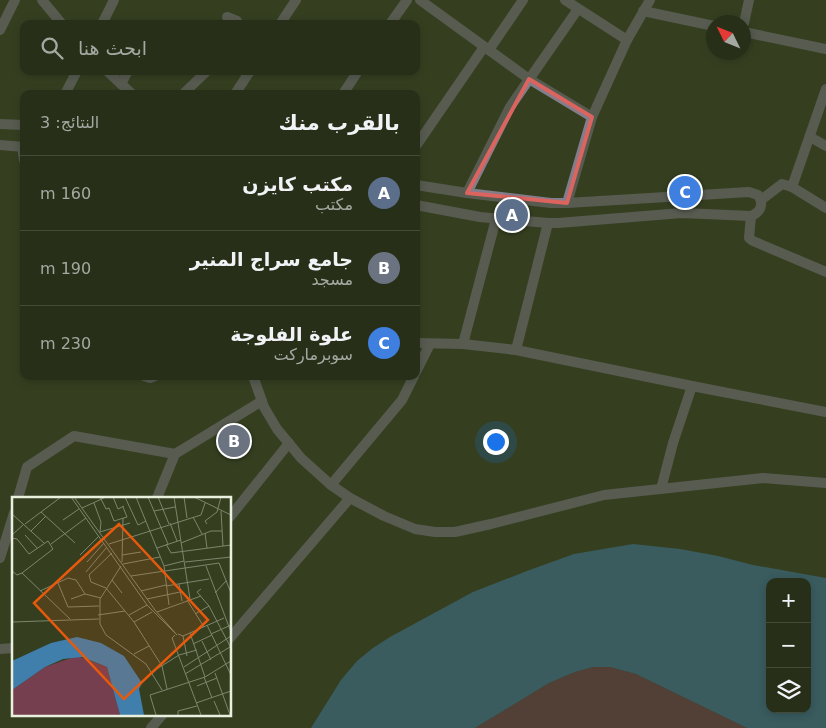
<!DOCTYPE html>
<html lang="ar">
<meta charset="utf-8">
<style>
:root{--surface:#282f18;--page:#303721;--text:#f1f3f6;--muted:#a5a9a2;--line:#444a37;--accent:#8c9099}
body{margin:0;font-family:"DejaVu Sans","Noto Sans Arabic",sans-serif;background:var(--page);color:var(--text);direction:rtl}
.controls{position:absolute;right:15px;bottom:15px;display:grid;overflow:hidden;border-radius:10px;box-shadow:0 2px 8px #0003}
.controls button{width:45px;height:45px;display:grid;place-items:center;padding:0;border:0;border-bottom:1px solid var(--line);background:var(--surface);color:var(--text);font:25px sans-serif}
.compass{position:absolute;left:706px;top:15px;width:45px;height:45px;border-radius:50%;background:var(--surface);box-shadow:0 2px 8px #0003;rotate:313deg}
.you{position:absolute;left:495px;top:441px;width:18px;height:18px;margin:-12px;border:4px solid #fff;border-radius:50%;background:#1a73e8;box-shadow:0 0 0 8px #1a73e833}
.badge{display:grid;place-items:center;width:32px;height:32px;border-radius:50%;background:var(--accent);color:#fff;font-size:16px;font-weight:700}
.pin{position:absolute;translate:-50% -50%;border:2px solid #fff;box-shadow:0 1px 5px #0006}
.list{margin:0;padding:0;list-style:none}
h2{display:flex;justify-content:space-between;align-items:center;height:65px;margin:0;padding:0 20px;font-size:21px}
h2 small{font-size:16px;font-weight:400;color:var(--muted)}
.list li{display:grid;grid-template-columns:32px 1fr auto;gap:15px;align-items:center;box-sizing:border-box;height:75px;padding:0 20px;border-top:1px solid var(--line)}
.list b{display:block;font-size:19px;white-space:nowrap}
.list p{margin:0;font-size:16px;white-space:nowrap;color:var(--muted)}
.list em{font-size:16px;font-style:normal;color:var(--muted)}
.icon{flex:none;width:28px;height:28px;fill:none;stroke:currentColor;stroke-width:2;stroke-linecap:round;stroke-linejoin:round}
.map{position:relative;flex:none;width:826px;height:728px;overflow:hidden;direction:ltr}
.search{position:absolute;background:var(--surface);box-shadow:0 2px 8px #0003;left:20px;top:20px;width:400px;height:55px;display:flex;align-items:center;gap:12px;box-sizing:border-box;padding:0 18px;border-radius:10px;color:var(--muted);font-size:19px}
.panel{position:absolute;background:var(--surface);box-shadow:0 2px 8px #0003;left:20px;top:90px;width:400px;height:290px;border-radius:10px;direction:rtl}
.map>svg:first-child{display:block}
.green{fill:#763f4f}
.water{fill:#407eac;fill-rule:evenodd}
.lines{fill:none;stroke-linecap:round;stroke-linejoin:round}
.minor{stroke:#827d8b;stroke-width:10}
.tertiary{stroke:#827d8b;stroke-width:10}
.marked{fill:none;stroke:#dc645f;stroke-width:4;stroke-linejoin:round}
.inset-road{fill:none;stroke:#7d866c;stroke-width:1}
.view{fill:#e8590c;fill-opacity:0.15;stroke:#e8590c;stroke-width:2.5}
.inset-edge{fill:none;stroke:#e9f0de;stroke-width:2.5}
</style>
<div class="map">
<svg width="826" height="728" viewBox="0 0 826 728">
<rect width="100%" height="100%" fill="#353f20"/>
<polygon class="green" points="593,667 610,667 636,674 747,728 475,728 549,683 575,672"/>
<path class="water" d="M633 544 680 549 718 556 753 565 826 578V728H747L636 674 610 667H593L575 672 549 683 475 728H311L341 680 357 661 373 648 390 637 473 592 527 571 574 554ZM770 582H807V709H770Z"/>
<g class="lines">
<g class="minor">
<polyline points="42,0 62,24"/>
<polyline points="420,0 529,79 592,117"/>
<polyline points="565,0 627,40"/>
<polyline points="643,11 714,26"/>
<polyline points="227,17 237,21 236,24"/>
<polyline points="744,23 749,0"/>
<polyline points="102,24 114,0"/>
<polyline points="280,24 296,0"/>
<polyline points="390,24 407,0"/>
<polyline points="0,30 15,0"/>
<polyline points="744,32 826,49"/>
<polyline points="489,50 523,0"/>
<polyline points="107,71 132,94"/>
<polyline points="121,84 128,71"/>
<polyline points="65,94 77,71"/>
<polyline points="183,94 207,71"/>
<polyline points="235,94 250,71"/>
<polyline points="343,94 358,71"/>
<polyline points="810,137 826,146"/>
<polyline points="416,146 484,47"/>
<polyline points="22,147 24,160"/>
<polyline points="792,187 826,208"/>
<polyline points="467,193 510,107 578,9"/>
<polyline points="761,200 782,184 792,187 826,89"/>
<polyline points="567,203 592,117 627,40 650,0"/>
<polyline points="416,343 463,344 516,350 692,386 826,412"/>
<polyline points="463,344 496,219"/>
<polyline points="516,350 548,223"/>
<polyline points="416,372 430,344"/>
<polyline points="144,376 150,378 155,376"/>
<polyline points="331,485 402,400 414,376"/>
<polyline points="661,489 673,443 692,386"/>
<polyline points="18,498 27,467 74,436 175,454"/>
<polyline points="157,498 175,454 262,401"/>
<polyline points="230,517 289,443"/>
<polyline points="0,558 14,513"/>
<polyline points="0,649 14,648"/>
</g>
<g class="tertiary">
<polyline points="0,124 24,125"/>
<polyline points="0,145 24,147"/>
<path d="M416 185 467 193 551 203H567L749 192 758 195C764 204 761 212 751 216L682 213 558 223H548L480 217 416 205"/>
<polyline points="751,216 749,238 753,241 826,272"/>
<polyline points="253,376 264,407 277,429 301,458 331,485 350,498 384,516 415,529 435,532 455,532 491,524 604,495 763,478 826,483"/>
<polyline points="230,638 350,498"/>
<polyline points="151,728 163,714"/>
</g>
</g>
<path d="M0 0H826V728H0ZM529 79 592 117 567 203 467 193Z" fill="#353f20" fill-opacity=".55" fill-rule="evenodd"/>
<path class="marked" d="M529 79 592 117 567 203 467 193Z"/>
<g transform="translate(12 497)">
<rect width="219" height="219" fill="#353f20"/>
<path d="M65 159 95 170 108 218H0V193L33 170Z" fill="#763f4f"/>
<path d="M65 140 89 146 112 159 130 186 127 192 132 218H108L95 170 70 160 51 162 33 170 0 193V164L39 146Z" fill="#407eac"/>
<path class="inset-road" d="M59 0 135 108 165 138 143 113 62 0M88 0 94 12 97 11 102 24 115 20 111 10M101 0 106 12 112 9M113 0 126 28 134 24M124 0 152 69 157 108M136 0 156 47M146 0 157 27M162 0 178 102M172 0 175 21M182 0 219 18M82 6 89 25 88 35 118 26M70 11 94 0M142 14 163 10M209 14 211 49M29 15 63 46M0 17 32 46M181 20 190 37M51 23 67 12M158 26 165 44M13 27 49 0M195 27 193 24 205 15 209 0M19 34 34 19M193 36 195 51M0 38 12 27M13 38 25 51M0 41 5 42 17 57 36 44 41 52 10 76M169 46 199 34H210M39 47 74 21M97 47 189 18 193 6M154 47 159 56 219 48M145 51 169 43M100 56 77 78 79 85 94 91 122 125 150 169 155 192M68 58 87 39M110 58 129 55M75 65 92 46M110 65 111 21M173 65 219 60M207 66 219 96M111 67 148 60M109 69 88 102V127L94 138 134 167 150 193M152 69 172 64M194 69 219 135M0 74 5 78 10 76 58 122M74 75 95 50M119 79 207 66M100 83 110 96M46 86 56 110 87 109M167 87 170 104M154 89 197 82M189 92 185 95 197 109 219 151M28 94 56 81 64 83 73 97M129 94 154 88M203 96 214 84M59 102 73 97 89 101M135 102 168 95M175 103 192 130M145 115 189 99M183 117 197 109M86 118 113 114M117 118 135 108M0 125 87 122M122 125 140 115M195 128 219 178M178 136 193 180M166 137 171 139 212 121M199 137 219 128M163 138 160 141 189 218M171 139 175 159M190 144 199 163M181 147 200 138M122 157 137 149M172 170 219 139M140 175 167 158 185 153M203 176 218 218M173 177 218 150M192 180 200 201M185 189 205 181M138 198 193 180 219 164M138 198 144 218M202 204 208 218M184 206 219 194M166 218V214L185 209"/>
<path class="view" d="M107 27 196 123 112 202 22 106Z"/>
<rect width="219" height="219" class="inset-edge"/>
</g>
</svg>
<div class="controls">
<button>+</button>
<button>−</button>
<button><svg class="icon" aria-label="layers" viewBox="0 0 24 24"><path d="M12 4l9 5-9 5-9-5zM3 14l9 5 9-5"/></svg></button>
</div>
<svg class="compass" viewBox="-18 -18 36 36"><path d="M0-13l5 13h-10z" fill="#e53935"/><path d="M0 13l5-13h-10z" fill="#a5a9a2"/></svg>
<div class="you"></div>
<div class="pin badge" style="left:512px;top:215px;background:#5c6f8a">A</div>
<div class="pin badge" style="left:234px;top:441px;background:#6b7280">B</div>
<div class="pin badge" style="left:685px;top:192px;background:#3f7fe0">C</div>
<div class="search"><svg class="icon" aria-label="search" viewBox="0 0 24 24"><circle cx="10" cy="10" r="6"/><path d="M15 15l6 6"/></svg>ابحث هنا</div>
<section class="panel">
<h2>بالقرب منك<small>النتائج: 3</small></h2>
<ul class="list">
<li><span class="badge" style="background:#5c6f8a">A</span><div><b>مكتب كايزن</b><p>مكتب</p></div><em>160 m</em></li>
<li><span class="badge" style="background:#6b7280">B</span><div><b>جامع سراج المنير</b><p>مسجد</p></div><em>190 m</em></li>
<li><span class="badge" style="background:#3f7fe0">C</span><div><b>علوة الفلوجة</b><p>سوبرماركت</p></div><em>230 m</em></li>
</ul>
</section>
</div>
